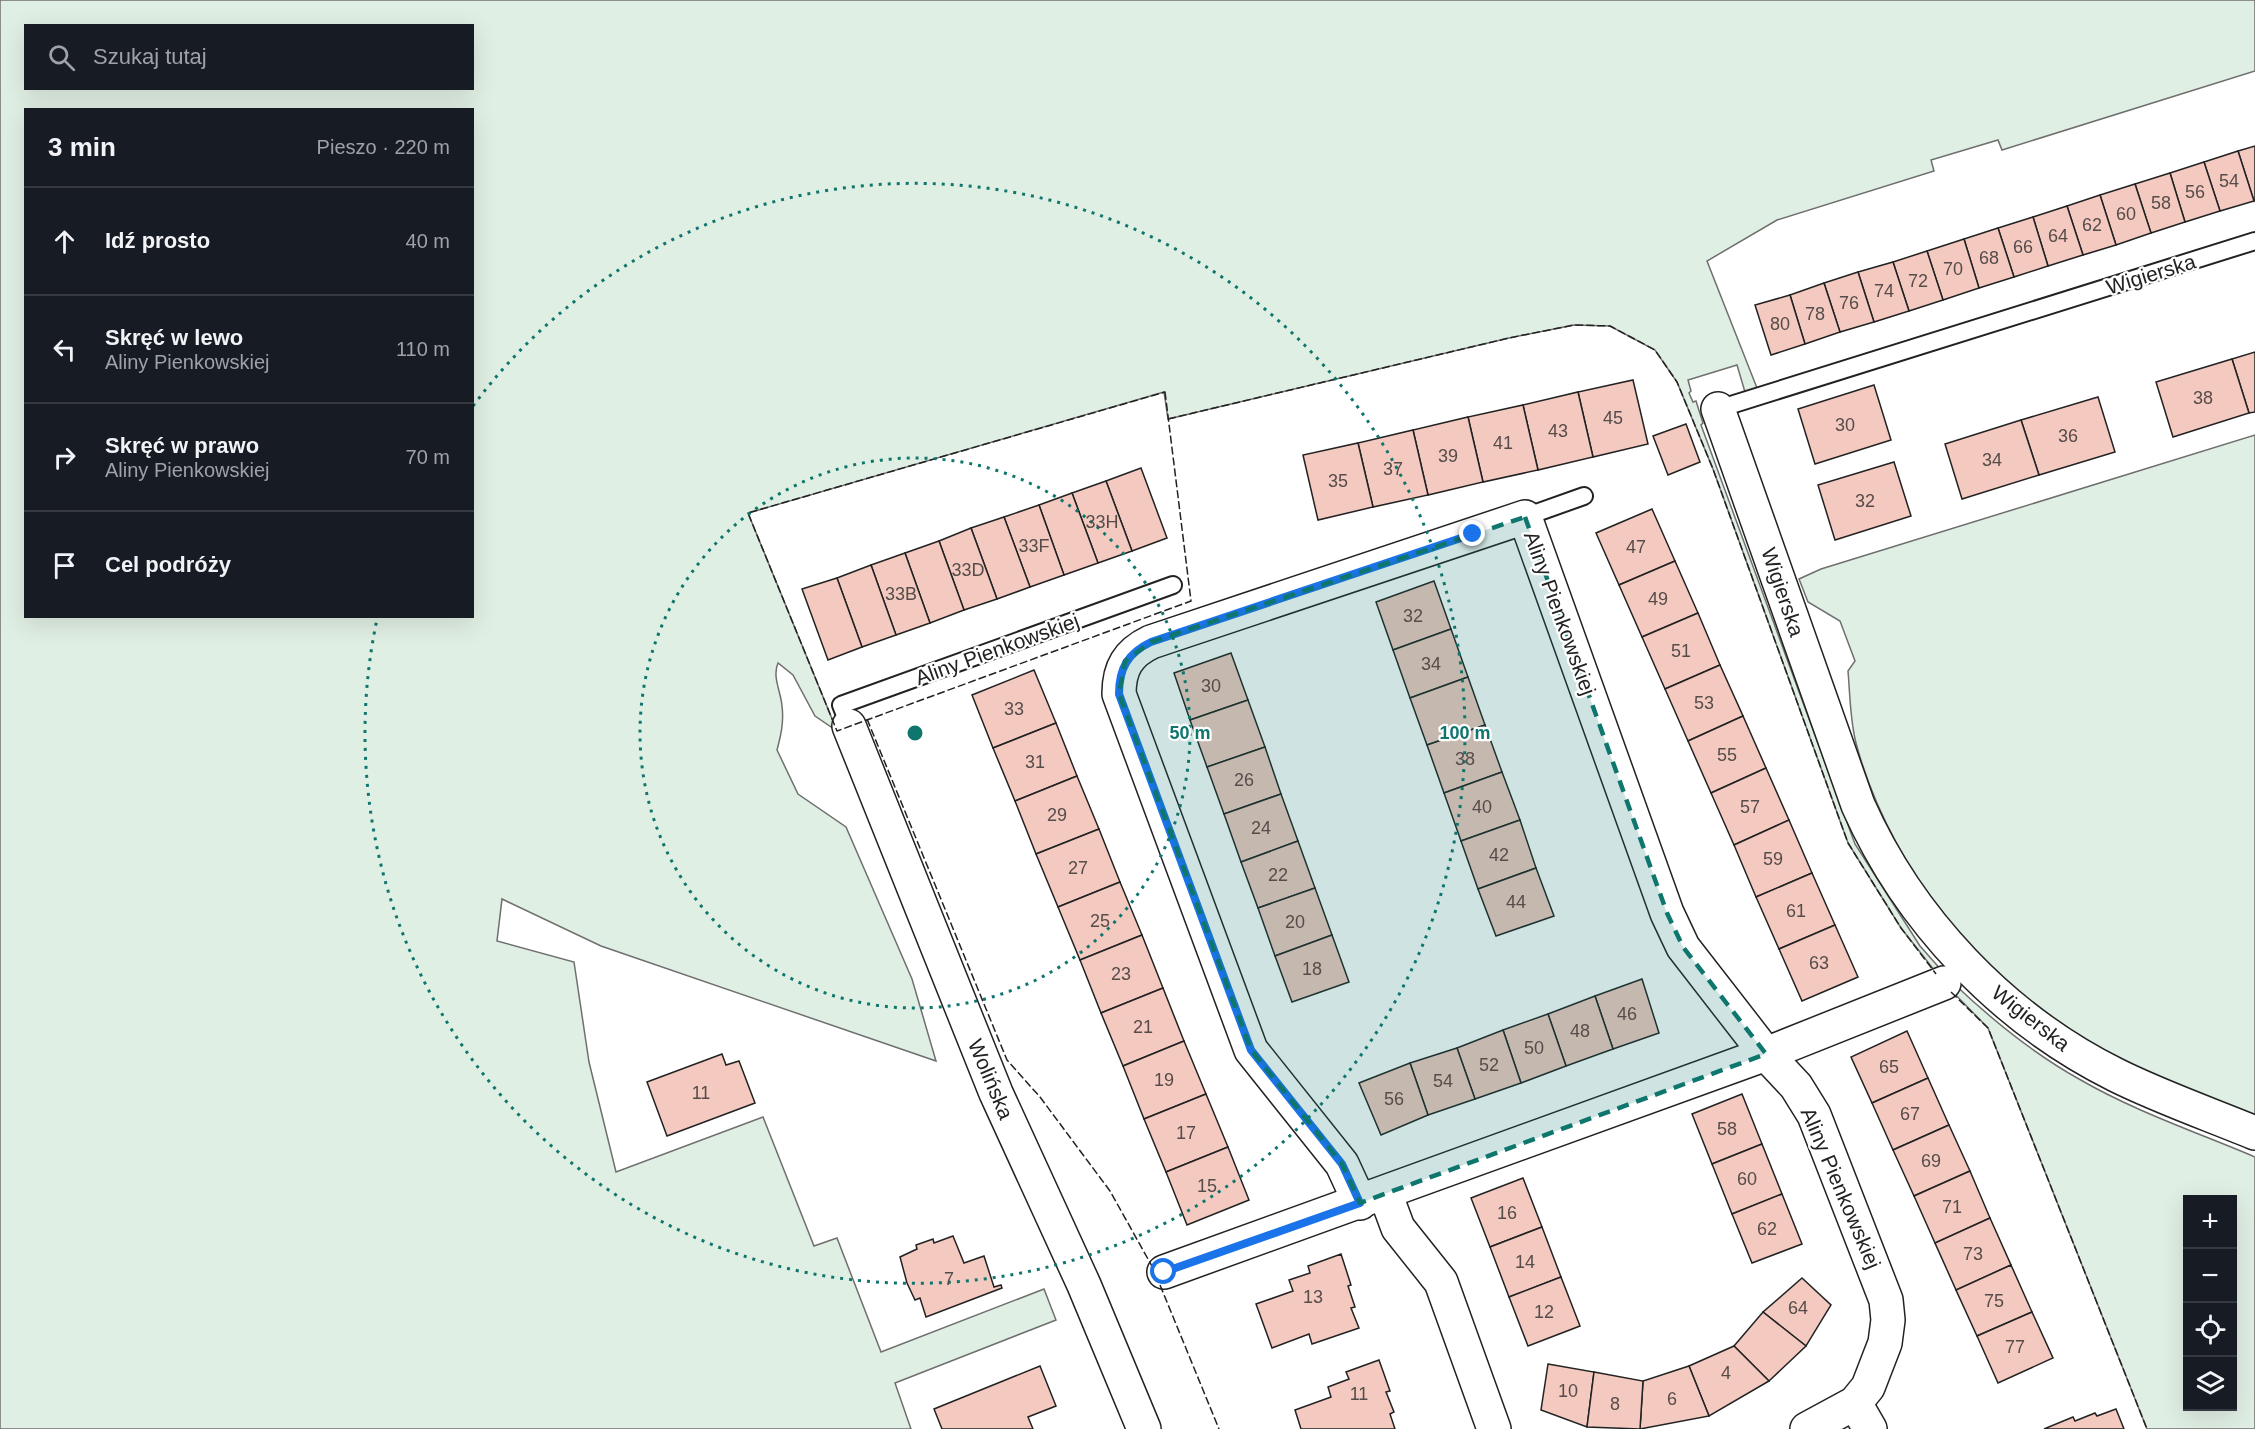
<!DOCTYPE html>
<html lang="pl">
<meta charset="utf-8">
<style>
:root{--surface:#171b24;--page:#20242c;--text:#f1f3f6;--muted:#9ea1a6;--line:#363941}
body{margin:0;font-family:Helvetica,sans-serif;background:var(--page);color:var(--text)}
.controls{position:absolute;right:18px;bottom:18px;display:grid;overflow:hidden;border-radius:0px;box-shadow:0 6px 24px #0002}
.controls button{width:54px;height:54px;display:grid;place-items:center;padding:0;border:0;border-bottom:2px solid var(--line);background:var(--surface);color:var(--text);font:30px sans-serif}
.stop{position:absolute;width:18px;height:18px;margin:-14px;border:4px solid #1a73e8;border-radius:50%;background:#fff}
.stop.end{background:#1a73e8;border-color:#fff;box-shadow:0 2px 6px #0008}
.list{margin:0;padding:0;list-style:none}
h2{display:flex;justify-content:space-between;align-items:center;height:78px;margin:0;padding:0 24px;font-size:26px}
h2 small{font-size:20px;font-weight:400;color:var(--muted)}
.list li{display:grid;grid-template-columns:39px 1fr auto;gap:18px;align-items:center;box-sizing:border-box;height:108px;padding:0 24px;border-top:2px solid var(--line)}
.list b{display:block;font-size:22px;white-space:nowrap}
.list p{margin:0;font-size:20px;white-space:nowrap;color:var(--muted)}
.list em{font-size:20px;font-style:normal;color:var(--muted)}
.icon{flex:none;width:33px;height:33px;fill:none;stroke:currentColor;stroke-width:2;stroke-linecap:round;stroke-linejoin:round}
.map{position:relative;flex:none;width:2255px;height:1429px;overflow:hidden}
.search{position:absolute;background:var(--surface);box-shadow:0 6px 24px #0002;left:24px;top:24px;width:450px;height:66px;display:flex;align-items:center;gap:15px;box-sizing:border-box;padding:0 21px;border-radius:0px;color:var(--muted);font-size:22px}
.panel{position:absolute;background:var(--surface);box-shadow:0 6px 24px #0002;left:24px;top:108px;width:450px;height:510px;border-radius:0px}
.map>svg:first-child{display:block}
.green{fill:#e0efe3;stroke:#6f6f6f;stroke-width:1.5;fill-rule:evenodd}
.building{fill:#f3c9c0;stroke:#222;stroke-width:1.5}
.lines{fill:none;stroke-linecap:round;stroke-linejoin:round}
.lane-casing{stroke:#222;stroke-width:20}
.street-casing{stroke:#222;stroke-width:36}
.lane{stroke:#fff;stroke-width:16}
.street{stroke:#fff;stroke-width:33}
.fence{stroke:#222;stroke-width:1.5;stroke-dasharray:8 3;stroke-linecap:butt}
.route{stroke:#1a73e8;stroke-width:8}
.marked{fill:#0f766e;fill-opacity:0.2;stroke:#0f766e;stroke-width:4.5;stroke-dasharray:12 8;stroke-linejoin:round}
.ring{fill:none;stroke:#0f766e;stroke-width:3;stroke-dasharray:3 6}
.labels{text-anchor:middle;dominant-baseline:central;stroke-width:4.5;stroke-linejoin:round;paint-order:stroke}
.number-label{font-size:18px;fill:#564c4a}
.street-label{font-size:21px;fill:#222;stroke:#fff}
.centre{fill:#0f766e;stroke:#fff;stroke-width:3}
.ring-label{font-size:18px;text-anchor:middle;font-weight:bold;fill:#0f766e;stroke:#fff;stroke-width:4.5;stroke-linejoin:round;paint-order:stroke}
</style>
<div class="map">
<svg width="2255" height="1429" viewBox="0 0 2255 1429">
<rect width="100%" height="100%" fill="#fff"/>
<g class="green">
<path d="M0 0H2255V71L2002 150 1998 140 1931 160 1934 171 1777 220 1707 261 1757 388 1745 392 1737 365 1688 380 1691 391 1689 393 1693 402 1696 401 1703 423 1701 425 1855 844 1920 946 1943 972 1942 980 1901 928 1848 843 1713 469 1677 382 1655 350 1610 326 1574 325 1509 338 1168 419 1164 392 748 513 837 731 815 716 793 675 778 663C772 677 781 692 782 706 784 722 781 735 777 750L798 794 846 827 912 979 936 1061 601 946 502 899 497 941 574 962 589 1062 616 1172 763 1117 814 1246 837 1238 881 1352 1044 1289 1056 1320 895 1383 911 1429H0ZM26 26H472V88H26ZM26 110H472V616H26Z"/>
<path d="M2255 435V1120C2193 1093 2128 1068 2071 1032 2040 1012 1982 966 1960 939 1915 883 1874 812 1856 743 1850 720 1850 694 1848 671L1855 661 1840 621 1808 602 1799 579 1821 569Z"/>
<path d="M1952 982C1990 1018 2032 1053 2079 1079 2134 1111 2196 1132 2255 1157V1429H2147L1988 1028 1947 986ZM2188 1200H2232V1406H2188Z"/>
</g>
<g class="building">
<polygon points="2255,146 2255,200 2254,201 2238,151"/>
<polygon points="2238,151 2254,201 2220,211 2204,162"/>
<polygon points="2204,162 2220,211 2185,222 2170,173"/>
<polygon points="2170,173 2185,222 2151,233 2135,184"/>
<polygon points="2135,184 2151,233 2116,245 2100,195"/>
<polygon points="2100,195 2116,245 2083,255 2067,206"/>
<polygon points="2067,206 2083,255 2048,266 2033,217"/>
<polygon points="2033,217 2048,266 2014,277 1998,228"/>
<polygon points="1998,228 2014,277 1979,288 1964,239"/>
<polygon points="1964,239 1979,288 1943,300 1927,251"/>
<polygon points="1927,251 1943,300 1909,311 1893,262"/>
<polygon points="1893,262 1909,311 1874,322 1858,272"/>
<polygon points="1858,272 1874,322 1840,332 1824,283"/>
<polygon points="1824,283 1840,332 1805,344 1790,295"/>
<polygon points="1790,295 1805,344 1771,355 1755,305"/>
<polygon points="2255,352 2255,412 2249,413 2232,359"/>
<polygon points="2232,359 2249,413 2173,437 2156,382"/>
<polygon points="1633,380 1648,444 1593,457 1578,392"/>
<polygon points="1874,385 1891,440 1815,464 1798,409"/>
<polygon points="1578,392 1593,457 1538,470 1523,405"/>
<polygon points="2098,397 2115,452 2039,475 2021,420"/>
<polygon points="1523,405 1538,470 1483,482 1468,417"/>
<polygon points="1468,417 1483,482 1428,495 1413,430"/>
<polygon points="2021,420 2039,475 1962,499 1945,444"/>
<polygon points="1686,424 1700,462 1668,475 1653,436"/>
<polygon points="1413,430 1428,495 1373,507 1358,443"/>
<polygon points="1358,443 1373,507 1318,520 1303,455"/>
<polygon points="1894,462 1911,516 1835,540 1818,485"/>
<polygon points="1141,468 1167,538 1132,551 1106,481"/>
<polygon points="1106,481 1132,551 1098,563 1072,493"/>
<polygon points="1072,493 1098,563 1064,575 1039,505"/>
<polygon points="1039,505 1064,575 1030,587 1004,517"/>
<polygon points="1652,509 1675,561 1619,585 1596,533"/>
<polygon points="1004,517 1030,587 997,599 971,528"/>
<polygon points="971,528 997,599 964,610 939,541"/>
<polygon points="939,541 964,610 930,623 905,553"/>
<polygon points="905,553 930,623 896,635 871,565"/>
<polygon points="1675,561 1698,613 1642,637 1619,585"/>
<polygon points="871,565 896,635 862,647 837,578"/>
<polygon points="837,578 862,647 828,660 802,589"/>
<polygon points="1434,581 1451,629 1393,650 1376,602"/>
<polygon points="1698,613 1720,665 1665,689 1642,637"/>
<polygon points="1451,629 1468,677 1410,698 1393,650"/>
<polygon points="1231,653 1248,700 1190,720 1174,673"/>
<polygon points="1720,665 1743,716 1688,741 1665,689"/>
<polygon points="1034,670 1056,723 993,748 972,695"/>
<polygon points="1468,677 1485,725 1427,745 1410,698"/>
<polygon points="1248,700 1265,747 1207,767 1190,720"/>
<polygon points="1743,716 1766,768 1711,793 1688,741"/>
<polygon points="1056,723 1077,776 1015,801 993,748"/>
<polygon points="1485,725 1502,772 1444,793 1427,745"/>
<polygon points="1265,747 1281,794 1224,814 1207,767"/>
<polygon points="1766,768 1789,820 1734,845 1711,793"/>
<polygon points="1502,772 1520,820 1461,841 1444,793"/>
<polygon points="1077,776 1099,829 1036,854 1015,801"/>
<polygon points="1281,794 1298,841 1241,862 1224,814"/>
<polygon points="1520,820 1536,868 1478,889 1461,841"/>
<polygon points="1789,820 1812,873 1756,897 1734,845"/>
<polygon points="1099,829 1120,882 1058,907 1036,854"/>
<polygon points="1298,841 1315,888 1258,908 1241,862"/>
<polygon points="1536,868 1554,916 1496,936 1478,889"/>
<polygon points="1812,873 1835,925 1779,949 1756,897"/>
<polygon points="1120,882 1142,935 1080,960 1058,907"/>
<polygon points="1315,888 1332,935 1275,956 1258,908"/>
<polygon points="1835,925 1858,977 1802,1001 1779,949"/>
<polygon points="1142,935 1163,988 1101,1013 1080,960"/>
<polygon points="1332,935 1349,982 1292,1002 1275,956"/>
<polygon points="1642,979 1659,1033 1613,1049 1595,996"/>
<polygon points="1163,988 1184,1041 1123,1066 1101,1013"/>
<polygon points="1595,996 1613,1049 1566,1066 1548,1014"/>
<polygon points="1548,1014 1566,1066 1521,1083 1503,1030"/>
<polygon points="1503,1030 1521,1083 1475,1099 1457,1048"/>
<polygon points="1907,1031 1928,1078 1872,1103 1851,1057"/>
<polygon points="1184,1041 1206,1094 1144,1119 1123,1066"/>
<polygon points="1457,1048 1475,1099 1428,1115 1410,1063"/>
<polygon points="722,1054 726,1065 739,1061 755,1103 667,1136 647,1082"/>
<polygon points="1410,1063 1428,1115 1381,1135 1359,1083"/>
<polygon points="1928,1078 1949,1125 1893,1150 1872,1103"/>
<polygon points="1206,1094 1228,1147 1166,1172 1144,1119"/>
<polygon points="1742,1094 1762,1144 1712,1164 1692,1114"/>
<polygon points="1949,1125 1970,1171 1914,1196 1893,1150"/>
<polygon points="1762,1144 1782,1194 1732,1214 1712,1164"/>
<polygon points="1228,1147 1249,1200 1187,1225 1166,1172"/>
<polygon points="1970,1171 1990,1218 1935,1243 1914,1196"/>
<polygon points="1523,1178 1542,1227 1490,1247 1471,1198"/>
<polygon points="1782,1194 1802,1244 1752,1263 1732,1214"/>
<polygon points="1990,1218 2011,1265 1956,1290 1935,1243"/>
<polygon points="1542,1227 1561,1277 1509,1297 1490,1247"/>
<polygon points="953,1236 964,1263 984,1256 994,1287 1001,1285 1002,1288 926,1317 920,1298 915,1300 907,1283 900,1257 917,1249 916,1245 933,1239 934,1243"/>
<polygon points="1341,1254 1351,1285 1348,1286 1355,1307 1351,1308 1359,1328 1312,1344 1309,1334 1272,1348 1256,1304 1293,1291 1289,1280 1310,1273 1308,1266"/>
<polygon points="2011,1265 2032,1312 1977,1336 1956,1290"/>
<polygon points="1561,1277 1580,1326 1528,1346 1509,1297"/>
<polygon points="1802,1278 1831,1305 1806,1346 1763,1312"/>
<polygon points="1763,1312 1806,1346 1769,1381 1734,1346"/>
<polygon points="2032,1312 2053,1358 1998,1383 1977,1336"/>
<polygon points="1734,1346 1769,1381 1709,1416 1689,1366"/>
<polygon points="1379,1360 1390,1391 1386,1392 1394,1412 1390,1414 1395,1429 1301,1429 1295,1410 1331,1397 1328,1387 1349,1379 1346,1372"/>
<polygon points="1548,1364 1594,1372 1587,1427 1541,1410"/>
<polygon points="1040,1366 1056,1406 1028,1417 1033,1429 942,1429 934,1409"/>
<polygon points="1689,1366 1709,1416 1640,1429 1643,1381"/>
<polygon points="1594,1372 1643,1381 1640,1429 1587,1427"/>
<polygon points="2116,1409 2124,1429 2044,1429 2073,1417 2075,1421 2095,1413 2097,1416"/>
</g>
<g class="lines">
<g class="lane-casing">
<g id="lane">
<polyline points="1718,409 2255,241"/>
<polyline points="1525,517 1584,496"/>
<polyline points="849,726 841,705 1173,585"/>
</g>
</g>
<g class="street-casing">
<g id="street">
<path d="M1718 409 1858 805C1909 920 2003 1019 2116 1075 2160 1097 2209 1114 2255 1133"/>
<polyline points="849,726 996,1093 1084,1285 1144,1429"/>
<polyline points="1385,1193 1398,1228 1441,1282 1494,1429"/>
<path d="M1360 1203 1342 1164 1251 1050 1119 694C1119 668 1128 653 1151 642L1525 517 1667 913 1683 947 1766 1054 1796 1086 1814 1115 1886 1300 1888 1320 1885 1343 1868 1387 1855 1403 1807 1429"/>
<polyline points="1164,1272 1766,1054 1944,983"/>
<polyline points="1855,1403 1870,1429"/>
</g>
</g>
<use href="#lane" class="lane"/>
<use href="#street" class="street"/>
<g class="fence">
<polygon points="1165,392 1191,601 837,731 748,513"/>
<polyline points="1168,419 1509,338 1574,325 1610,326 1655,350 1677,382 1713,469 1848,843 1901,928 1936,974"/>
<polyline points="867,719 1007,1060 1040,1097 1110,1191 1153,1268"/>
<polyline points="1951,992 1988,1028 2147,1429"/>
<polyline points="1160,1285 1219,1429"/>
</g>
</g>
<g class="lines">
<path class="route" d="M1164 1272 1360 1203 1342 1164 1251 1050 1119 694C1119 668 1128 653 1151 642L1473 534"/>
</g>
<path class="marked" d="M1525 517 1667 913 1683 947 1766 1054 1360 1203 1342 1164 1251 1050 1119 694 1125 661 1151 642Z"/>
<g class="ring">
<circle cx="915" cy="733" r="275"/>
<path d="M473 406A550 550 0 1 1 377 619"/>
</g>
<g class="labels">
<g class="number-label">
<text x="2229" y="181">54</text>
<text x="2195" y="192">56</text>
<text x="2161" y="203">58</text>
<text x="2126" y="214">60</text>
<text x="2092" y="225">62</text>
<text x="2058" y="236">64</text>
<text x="2023" y="247">66</text>
<text x="1989" y="258">68</text>
<text x="1953" y="269">70</text>
<text x="1918" y="281">72</text>
<text x="1884" y="291">74</text>
<text x="1849" y="303">76</text>
<text x="1815" y="314">78</text>
<text x="1780" y="324">80</text>
<text x="2203" y="398">38</text>
<text x="1613" y="418">45</text>
<text x="1845" y="425">30</text>
<text x="1558" y="431">43</text>
<text x="2068" y="436">36</text>
<text x="1503" y="443">41</text>
<text x="1448" y="456">39</text>
<text x="1992" y="460">34</text>
<text x="1393" y="469">37</text>
<text x="1338" y="481">35</text>
<text x="1865" y="501">32</text>
<text x="1102" y="522">33H</text>
<text x="1034" y="546">33F</text>
<text x="1636" y="547">47</text>
<text x="968" y="570">33D</text>
<text x="901" y="594">33B</text>
<text x="1658" y="599">49</text>
<text x="1413" y="616">32</text>
<text x="1681" y="651">51</text>
<text x="1431" y="664">34</text>
<text x="1211" y="686">30</text>
<text x="1704" y="703">53</text>
<text x="1014" y="709">33</text>
<text x="1727" y="755">55</text>
<text x="1465" y="759">38</text>
<text x="1035" y="762">31</text>
<text x="1244" y="780">26</text>
<text x="1482" y="807">40</text>
<text x="1750" y="807">57</text>
<text x="1057" y="815">29</text>
<text x="1261" y="828">24</text>
<text x="1499" y="855">42</text>
<text x="1773" y="859">59</text>
<text x="1078" y="868">27</text>
<text x="1278" y="875">22</text>
<text x="1516" y="902">44</text>
<text x="1796" y="911">61</text>
<text x="1100" y="921">25</text>
<text x="1295" y="922">20</text>
<text x="1819" y="963">63</text>
<text x="1312" y="969">18</text>
<text x="1121" y="974">23</text>
<text x="1627" y="1014">46</text>
<text x="1143" y="1027">21</text>
<text x="1580" y="1031">48</text>
<text x="1534" y="1048">50</text>
<text x="1489" y="1065">52</text>
<text x="1889" y="1067">65</text>
<text x="1164" y="1080">19</text>
<text x="1443" y="1081">54</text>
<text x="701" y="1093">11</text>
<text x="1394" y="1099">56</text>
<text x="1910" y="1114">67</text>
<text x="1727" y="1129">58</text>
<text x="1186" y="1133">17</text>
<text x="1931" y="1161">69</text>
<text x="1747" y="1179">60</text>
<text x="1207" y="1186">15</text>
<text x="1952" y="1207">71</text>
<text x="1507" y="1213">16</text>
<text x="1767" y="1229">62</text>
<text x="1973" y="1254">73</text>
<text x="1525" y="1262">14</text>
<text x="949" y="1279">7</text>
<text x="1313" y="1297">13</text>
<text x="1994" y="1301">75</text>
<text x="1798" y="1308">64</text>
<text x="1544" y="1312">12</text>
<text x="2015" y="1347">77</text>
<text x="1726" y="1373">4</text>
<text x="1568" y="1391">10</text>
<text x="1359" y="1394">11</text>
<text x="1672" y="1399">6</text>
<text x="1615" y="1404">8</text>
</g>
<g class="street-label">
<text transform="translate(2151 274) rotate(-17)">Wigierska</text>
<text transform="translate(1783 592) rotate(71)">Wigierska</text>
<text transform="translate(1560 613) rotate(70)">Aliny Pienkowskiej</text>
<text transform="translate(997 649) rotate(-20)">Aliny Pienkowskiej</text>
<text transform="translate(2031 1018) rotate(38)">Wigierska</text>
<text transform="translate(991 1079) rotate(67)">Wolińska</text>
<text transform="translate(1841 1188) rotate(67)">Aliny Pienkowskiej</text>
</g>
</g>
<circle cx="915" cy="733" r="9" class="centre"/>
<g class="ring-label">
<text x="1190" y="739">50 m</text>
<text x="1465" y="739">100 m</text>
</g>
</svg>
<div class="controls">
<button>+</button>
<button>−</button>
<button><svg class="icon" aria-label="locate" viewBox="0 0 24 24"><circle cx="12" cy="12" r="6"/><path d="M12 2v4M12 18v4M2 12h4M18 12h4"/></svg></button>
<button><svg class="icon" aria-label="layers" viewBox="0 0 24 24"><path d="M12 4l9 5-9 5-9-5zM3 14l9 5 9-5"/></svg></button>
</div>
<div class="stop" style="left:1164px;top:1272px"></div>
<div class="stop end" style="left:1473px;top:534px"></div>
<div class="search"><svg class="icon" aria-label="search" viewBox="0 0 24 24"><circle cx="10" cy="10" r="6"/><path d="M15 15l6 6"/></svg>Szukaj tutaj</div>
<section class="panel">
<h2>3 min<small>Pieszo · 220 m</small></h2>
<ul class="list">
<li><svg class="icon" aria-label="ahead" viewBox="0 0 24 24"><path d="M12 20V5M6 11l6-6 6 6"/></svg><div><b>Idź prosto</b></div><em>40 m</em></li>
<li><svg class="icon" aria-label="left" viewBox="0 0 24 24"><path d="M17 20v-9H6M10 6l-5 5 5 5"/></svg><div><b>Skręć w lewo</b><p>Aliny Pienkowskiej</p></div><em>110 m</em></li>
<li><svg class="icon" aria-label="right" viewBox="0 0 24 24"><path d="M7 20v-9h11M14 6l5 5-5 5"/></svg><div><b>Skręć w prawo</b><p>Aliny Pienkowskiej</p></div><em>70 m</em></li>
<li><svg class="icon" aria-label="arrive" viewBox="0 0 24 24"><path d="M6 21V4h12l-3 4 3 4H6"/></svg><div><b>Cel podróży</b></div></li>
</ul>
</section>
</div>
